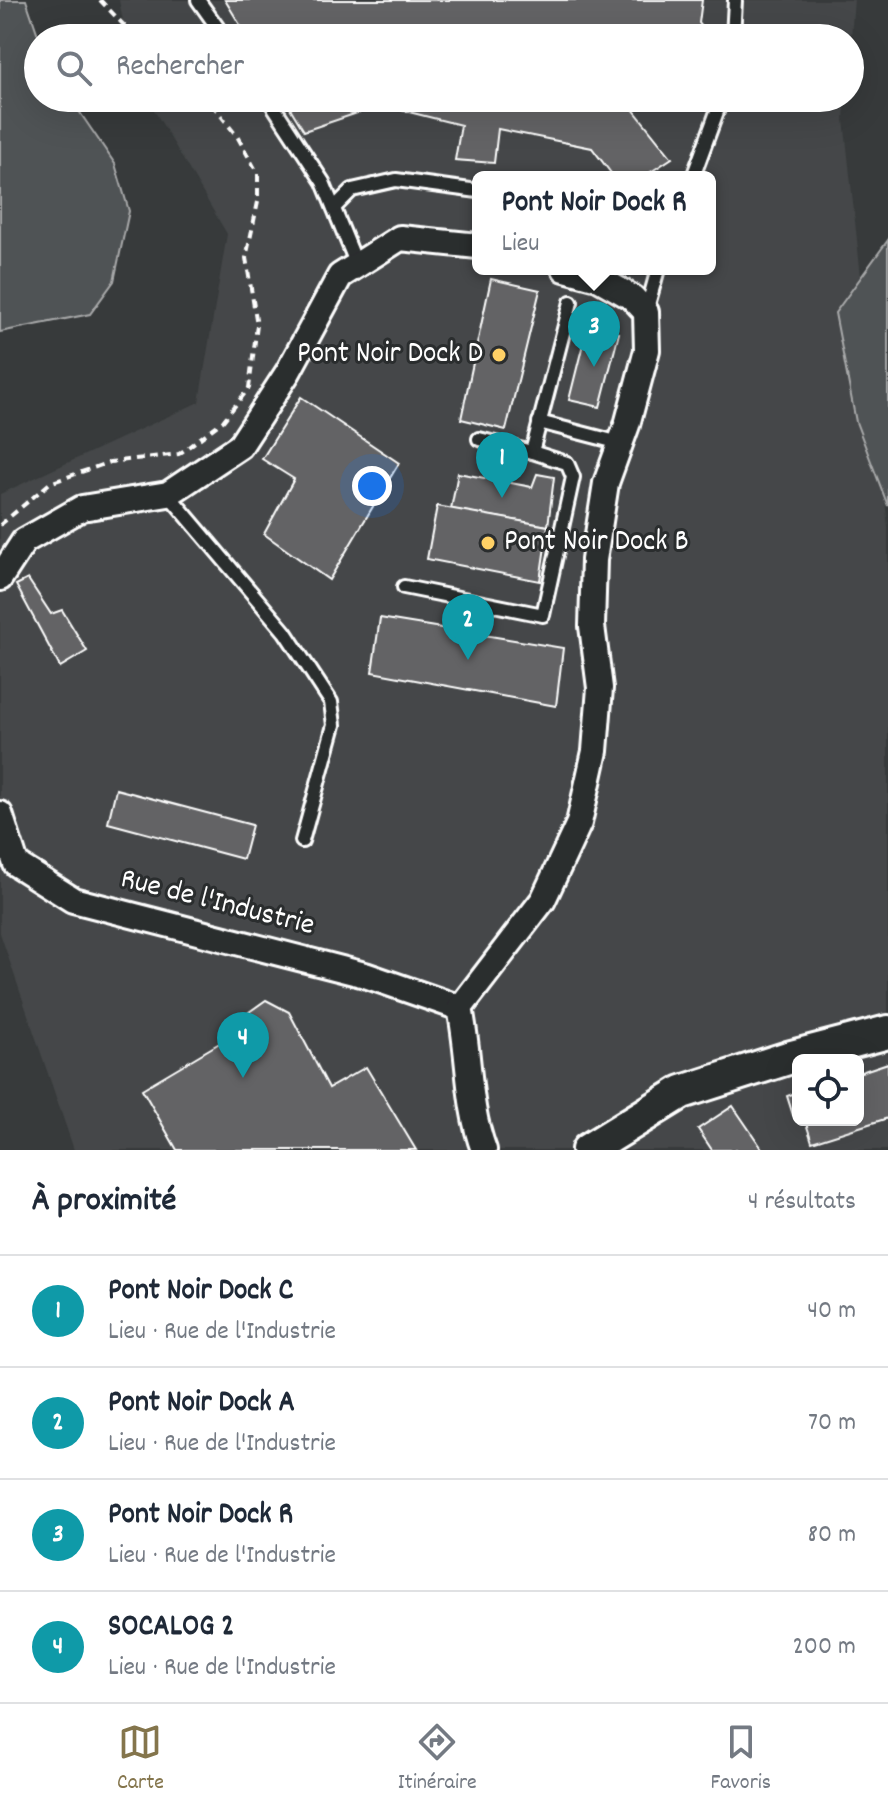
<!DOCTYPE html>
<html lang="fr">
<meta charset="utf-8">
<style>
:root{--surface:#fff;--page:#f6f6f7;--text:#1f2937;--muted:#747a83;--line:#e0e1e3;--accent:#84754c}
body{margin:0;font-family:Dekko,sans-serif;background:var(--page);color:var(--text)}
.controls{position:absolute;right:24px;bottom:24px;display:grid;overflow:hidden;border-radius:12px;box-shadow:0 8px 32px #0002}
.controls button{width:72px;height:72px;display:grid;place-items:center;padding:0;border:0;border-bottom:2px solid var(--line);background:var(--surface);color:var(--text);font:40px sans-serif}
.you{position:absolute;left:372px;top:486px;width:28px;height:28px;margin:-20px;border:6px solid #fff;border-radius:50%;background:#1a73e8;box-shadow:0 0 0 12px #1a73e833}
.badge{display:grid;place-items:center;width:52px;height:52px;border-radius:50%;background:var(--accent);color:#fff;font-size:26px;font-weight:700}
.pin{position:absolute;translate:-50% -66px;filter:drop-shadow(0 2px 4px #0008)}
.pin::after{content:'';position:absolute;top:42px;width:28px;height:24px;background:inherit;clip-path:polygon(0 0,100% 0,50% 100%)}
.popup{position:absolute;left:472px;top:171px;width:244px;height:104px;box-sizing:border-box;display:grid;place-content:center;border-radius:12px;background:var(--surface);filter:drop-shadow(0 2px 6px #0005);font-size:26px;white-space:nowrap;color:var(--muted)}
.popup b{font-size:30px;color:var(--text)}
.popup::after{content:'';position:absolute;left:50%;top:100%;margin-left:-16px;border:16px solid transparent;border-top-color:var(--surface)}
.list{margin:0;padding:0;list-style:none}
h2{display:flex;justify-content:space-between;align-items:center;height:104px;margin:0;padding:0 32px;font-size:34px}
h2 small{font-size:26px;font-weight:400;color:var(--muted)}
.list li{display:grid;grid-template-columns:52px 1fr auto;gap:24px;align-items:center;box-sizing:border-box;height:112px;padding:0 32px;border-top:2px solid var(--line)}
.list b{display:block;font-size:30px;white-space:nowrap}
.list p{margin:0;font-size:26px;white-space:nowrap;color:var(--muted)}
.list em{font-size:26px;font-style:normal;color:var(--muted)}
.icon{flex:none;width:44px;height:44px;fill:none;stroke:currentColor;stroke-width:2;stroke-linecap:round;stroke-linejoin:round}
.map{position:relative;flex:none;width:888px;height:1150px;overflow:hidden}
.search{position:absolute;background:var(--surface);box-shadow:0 8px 32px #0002;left:24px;right:24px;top:24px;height:88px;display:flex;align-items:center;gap:20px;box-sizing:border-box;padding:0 28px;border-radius:44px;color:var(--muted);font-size:30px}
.sheet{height:552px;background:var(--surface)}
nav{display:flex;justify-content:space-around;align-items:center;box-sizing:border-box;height:112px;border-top:2px solid var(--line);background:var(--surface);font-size:22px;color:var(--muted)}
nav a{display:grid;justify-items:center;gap:4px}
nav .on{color:var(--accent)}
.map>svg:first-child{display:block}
.built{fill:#444748;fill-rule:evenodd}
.green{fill:#505354;stroke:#a8a9aa;stroke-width:2}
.building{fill:#636465;stroke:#fff;stroke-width:2}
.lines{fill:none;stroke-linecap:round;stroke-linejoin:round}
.lane-casing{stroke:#fff;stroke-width:18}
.street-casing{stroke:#fff;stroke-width:30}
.secondary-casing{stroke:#fff;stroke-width:38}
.path{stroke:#fff;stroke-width:4;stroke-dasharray:8 6;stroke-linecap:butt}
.lane{stroke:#2a2d2e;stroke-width:12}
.street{stroke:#2a2d2e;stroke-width:24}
.secondary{stroke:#2a2d2e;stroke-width:32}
.poi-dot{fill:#ffd166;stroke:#2a2d2e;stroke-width:3}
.labels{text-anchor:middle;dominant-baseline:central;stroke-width:6;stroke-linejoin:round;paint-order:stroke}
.poi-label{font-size:30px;fill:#fff;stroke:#2a2d2e;text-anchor:end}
.street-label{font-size:30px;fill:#fff;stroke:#2a2d2e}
</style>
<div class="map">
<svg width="888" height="1150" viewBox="0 0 888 1150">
<rect width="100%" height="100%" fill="#373a3b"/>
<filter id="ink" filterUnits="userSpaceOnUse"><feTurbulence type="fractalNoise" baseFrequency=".0125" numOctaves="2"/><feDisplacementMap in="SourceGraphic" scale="16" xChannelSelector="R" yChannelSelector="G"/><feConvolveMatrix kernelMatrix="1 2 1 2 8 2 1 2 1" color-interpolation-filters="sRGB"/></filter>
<g filter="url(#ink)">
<g class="built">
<polygon points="119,0 854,0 850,50 850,38 126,38"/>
<path d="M147 98H846L844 119 888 527V1150H74L0 933V494L199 402 227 234ZM478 177H710V269H478ZM798 1060H858V1120H798Z"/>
</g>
<g class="green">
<polygon points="0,0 26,0 39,38 38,98 70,98 115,164 129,211 114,281 90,314 0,332"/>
<polygon points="888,240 888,506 856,422 835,313"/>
</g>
<g class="building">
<polygon points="225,0 702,0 699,23 711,38 248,38"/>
<polygon points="284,98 642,98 633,109 672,158 643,177 614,177 592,148 498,129 494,163 455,160 461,125 381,105 304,131"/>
<polygon points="491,279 540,290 506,430 461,419"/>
<polygon points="587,328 619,333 600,407 569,400"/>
<polygon points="301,397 399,463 329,580 264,534 294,479 262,459"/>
<polygon points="458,473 532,487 537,474 554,477 548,526 451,509"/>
<polygon points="437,506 548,526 540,581 427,559"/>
<polygon points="28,579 51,614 62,610 87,651 60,667 16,585"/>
<polygon points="380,618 563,648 556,706 372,672"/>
<polygon points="116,789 252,825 243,859 108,823"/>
<polygon points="266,1000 289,1012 329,1088 366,1067 416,1150 177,1150 142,1089 255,1022 249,1012"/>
<polygon points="888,1063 888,1118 812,1142 805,1120 858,1120 858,1073"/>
<polygon points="798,1092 798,1114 793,1115 787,1096"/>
<polygon points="733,1106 763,1150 712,1150 698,1129"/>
</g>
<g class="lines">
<g class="lane-casing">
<g id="lane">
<polyline points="198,0 225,38"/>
<polyline points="733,38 735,0"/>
<polyline points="268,98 323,182 357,265"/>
<polyline points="693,177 722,98"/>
<polyline points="334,208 352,190 396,180 478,191"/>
<polyline points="646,312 658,269"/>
<polyline points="539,422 620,443"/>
<polyline points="479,439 532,452"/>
<polyline points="168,494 285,632 331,702 334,725 302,841"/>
<polyline points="404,587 543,615 573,477 567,463 532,452 571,302"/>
</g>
</g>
<g class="street-casing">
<g id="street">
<polyline points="0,578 24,541 82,508 168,494 240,446 288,372 340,276 400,238 478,246"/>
<polyline points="0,814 16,864 73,900 365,975 460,1008"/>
<path d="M484 1150C467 1105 470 1056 460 1008L543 900 579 823 595 751 600 688 592 626 594 560 606 483 627 425 647 350 646 312 633 298 598 278 565 269"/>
</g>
</g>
<g class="secondary-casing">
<polyline id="secondary" points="588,1150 682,1092 788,1058 888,1032"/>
</g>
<g class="path">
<polyline points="100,0 136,38"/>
<polyline points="0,525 50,483 110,462 179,454 223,421 249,388 257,325 246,258 258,202 258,174 237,136 207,98"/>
</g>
<use href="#lane" class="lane"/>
<use href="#street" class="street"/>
<use href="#secondary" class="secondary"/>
</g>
</g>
<g class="poi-dot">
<circle cx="499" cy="355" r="8"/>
<circle cx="488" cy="543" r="8"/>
</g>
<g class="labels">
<g class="poi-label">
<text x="483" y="355">Pont Noir Dock D</text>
<text x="504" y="543" text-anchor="start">Pont Noir Dock B</text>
</g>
<g class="street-label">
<text transform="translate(217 904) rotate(14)">Rue de l'Industrie</text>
</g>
</g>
</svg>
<div class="controls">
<button><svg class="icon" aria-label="locate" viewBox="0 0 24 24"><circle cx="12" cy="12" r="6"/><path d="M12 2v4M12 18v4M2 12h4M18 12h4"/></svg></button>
</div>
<div class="you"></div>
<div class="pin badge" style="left:502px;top:498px;background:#0f9aa8">1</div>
<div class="pin badge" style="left:468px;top:660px;background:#0f9aa8">2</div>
<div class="pin badge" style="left:594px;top:367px;background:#0f9aa8">3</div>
<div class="popup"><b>Pont Noir Dock R</b>Lieu</div>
<div class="pin badge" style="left:243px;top:1078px;background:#0f9aa8">4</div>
<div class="search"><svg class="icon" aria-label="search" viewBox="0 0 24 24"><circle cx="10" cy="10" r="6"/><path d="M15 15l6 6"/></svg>Rechercher</div>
</div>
<section class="sheet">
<h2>À proximité<small>4 résultats</small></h2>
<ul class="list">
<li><span class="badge" style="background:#0f9aa8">1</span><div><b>Pont Noir Dock C</b><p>Lieu · Rue de l'Industrie</p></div><em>40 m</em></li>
<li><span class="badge" style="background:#0f9aa8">2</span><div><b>Pont Noir Dock A</b><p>Lieu · Rue de l'Industrie</p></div><em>70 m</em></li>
<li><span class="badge" style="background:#0f9aa8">3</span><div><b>Pont Noir Dock R</b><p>Lieu · Rue de l'Industrie</p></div><em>80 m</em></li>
<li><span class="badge" style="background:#0f9aa8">4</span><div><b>SOCALOG 2</b><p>Lieu · Rue de l'Industrie</p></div><em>200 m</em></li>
</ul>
</section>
<nav>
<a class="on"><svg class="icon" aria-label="map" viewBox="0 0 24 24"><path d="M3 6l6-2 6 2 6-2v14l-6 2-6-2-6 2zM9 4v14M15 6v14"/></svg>Carte</a>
<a><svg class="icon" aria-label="directions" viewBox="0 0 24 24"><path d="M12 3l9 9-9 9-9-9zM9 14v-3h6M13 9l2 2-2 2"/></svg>Itinéraire</a>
<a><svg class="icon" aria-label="saved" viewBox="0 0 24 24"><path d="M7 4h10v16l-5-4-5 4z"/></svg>Favoris</a>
</nav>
